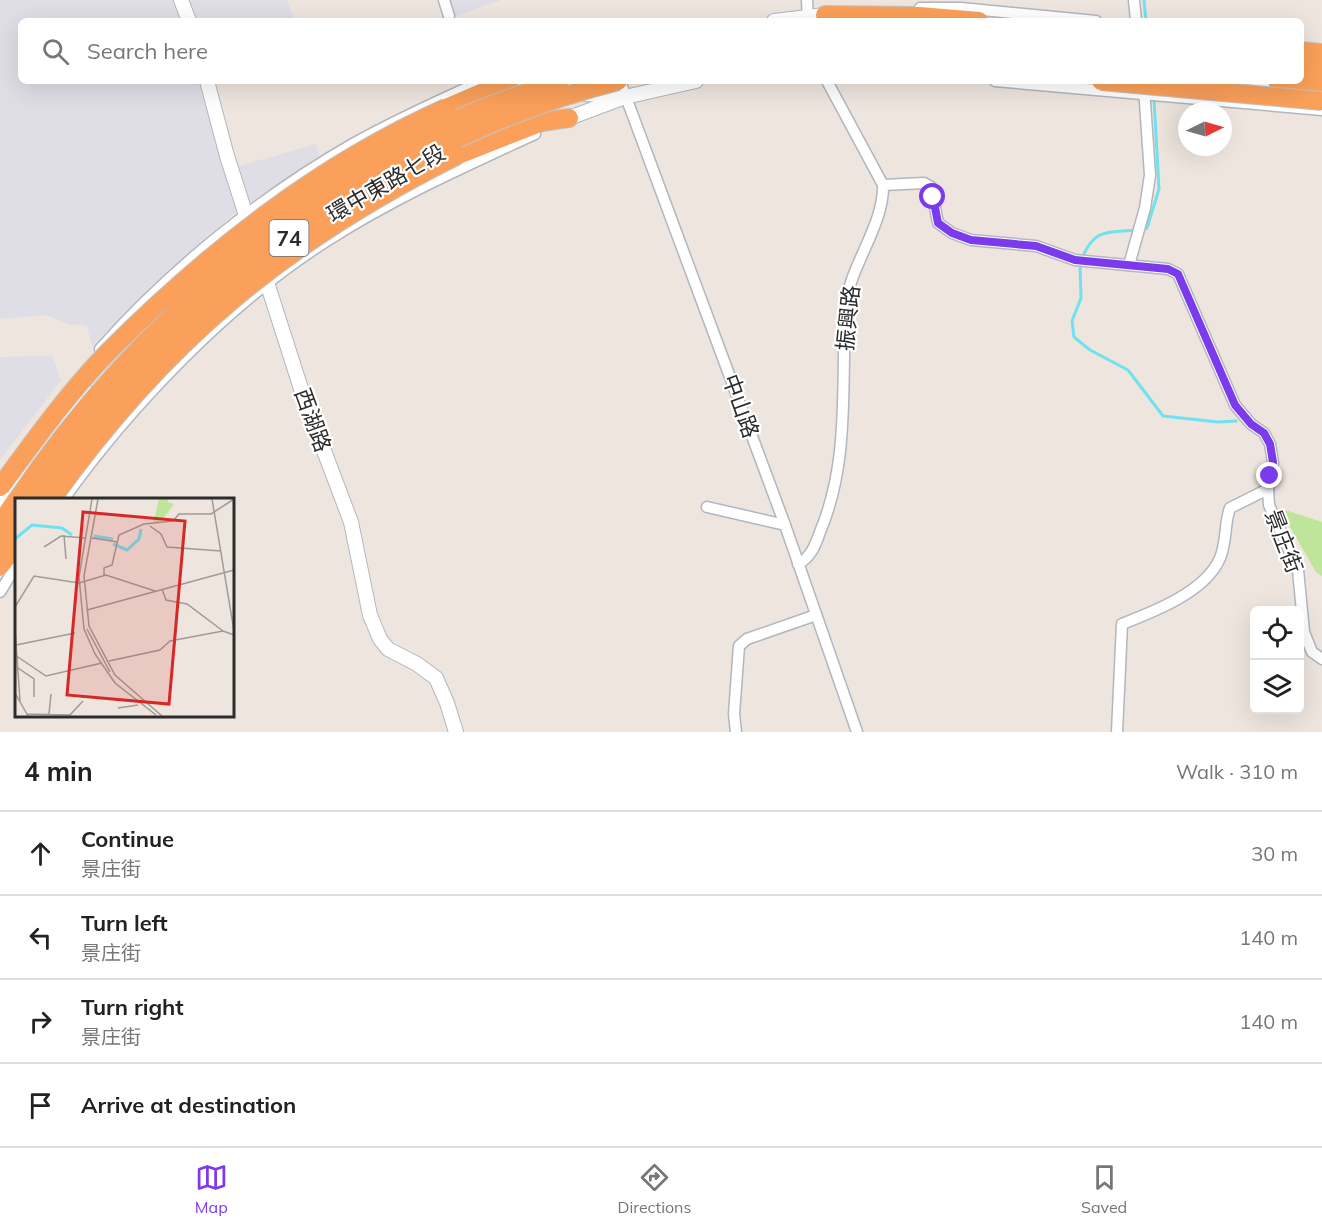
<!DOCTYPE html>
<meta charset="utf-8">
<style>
:root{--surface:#fff;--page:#f6f6f6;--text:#222;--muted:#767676;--line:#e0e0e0;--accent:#7c3aed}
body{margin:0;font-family:Mulish,"Noto Sans TC",sans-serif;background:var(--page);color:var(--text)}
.controls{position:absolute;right:18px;bottom:18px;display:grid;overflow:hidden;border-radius:9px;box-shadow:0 6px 24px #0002}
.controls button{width:54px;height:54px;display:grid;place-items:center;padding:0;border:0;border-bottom:2px solid var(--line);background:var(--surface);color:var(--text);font:30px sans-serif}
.compass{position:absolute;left:1178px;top:102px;width:54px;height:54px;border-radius:50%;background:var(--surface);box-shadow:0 6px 24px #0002;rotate:85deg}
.stop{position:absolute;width:18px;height:18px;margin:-14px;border:4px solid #7c3aed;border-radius:50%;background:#fff}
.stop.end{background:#7c3aed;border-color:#fff;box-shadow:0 2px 6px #0008}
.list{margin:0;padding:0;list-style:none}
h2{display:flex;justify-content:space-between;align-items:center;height:78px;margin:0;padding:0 24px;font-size:26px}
h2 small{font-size:20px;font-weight:400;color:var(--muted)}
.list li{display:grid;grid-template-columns:39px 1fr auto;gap:18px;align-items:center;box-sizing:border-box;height:84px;padding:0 24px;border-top:2px solid var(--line)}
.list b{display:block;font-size:22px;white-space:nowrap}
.list p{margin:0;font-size:20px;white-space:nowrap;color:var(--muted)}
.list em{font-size:20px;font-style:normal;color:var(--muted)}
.icon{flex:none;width:33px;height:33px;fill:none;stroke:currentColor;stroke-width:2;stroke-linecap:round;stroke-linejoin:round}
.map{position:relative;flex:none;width:1322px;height:732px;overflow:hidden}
.search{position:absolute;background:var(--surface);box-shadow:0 6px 24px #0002;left:18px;right:18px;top:18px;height:66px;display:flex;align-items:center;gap:15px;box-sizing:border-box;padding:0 21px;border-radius:9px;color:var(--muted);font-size:22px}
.sheet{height:414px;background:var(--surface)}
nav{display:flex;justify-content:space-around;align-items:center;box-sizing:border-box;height:84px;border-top:2px solid var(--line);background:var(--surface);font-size:16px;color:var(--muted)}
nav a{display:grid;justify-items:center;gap:3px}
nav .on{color:var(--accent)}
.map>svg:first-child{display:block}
.industrial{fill:#dfdee6}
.green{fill:#bfe59a}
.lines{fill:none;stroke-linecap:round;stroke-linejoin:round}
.stream{stroke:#6fe2f1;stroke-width:3}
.minor-casing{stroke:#b2b6c0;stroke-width:13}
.tertiary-casing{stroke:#b2b6c0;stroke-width:16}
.trunk-casing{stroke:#c4c4c4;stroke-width:20}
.minor{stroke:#fff;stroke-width:10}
.tertiary{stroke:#fff;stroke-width:14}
.trunk{stroke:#faa05a;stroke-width:18}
.trunk-bridge-casing{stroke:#c4c4c4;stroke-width:20;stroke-linecap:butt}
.trunk-bridge{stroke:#faa05a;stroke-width:18}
.route{stroke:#7c3aed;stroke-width:8}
.labels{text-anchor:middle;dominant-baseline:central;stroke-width:4.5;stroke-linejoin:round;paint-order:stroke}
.shield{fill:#fff;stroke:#6b6b6b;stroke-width:1.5}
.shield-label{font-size:21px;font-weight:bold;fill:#2c2c2c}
.street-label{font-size:22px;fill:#2c2c2c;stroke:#fff}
.inset-river{fill:none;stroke:#6fe2f1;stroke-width:3}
.inset-road{fill:none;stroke:#a09b97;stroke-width:1.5}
.view{fill:#d62828;fill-opacity:0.15;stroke:#d62828;stroke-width:3}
.inset-edge{fill:none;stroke:#2c2c2c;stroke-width:3}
</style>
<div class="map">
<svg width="1322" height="732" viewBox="0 0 1322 732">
<rect width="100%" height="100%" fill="#eee5de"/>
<g class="industrial">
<polygon points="0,0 287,0 295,21 21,21 21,81 216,81 200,90 225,170 316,144 319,156 235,213 154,283 92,346 87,326 69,324 46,315 0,319"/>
<polygon points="448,0 501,0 453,17"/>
<polygon points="52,356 61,380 0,460 0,357"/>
</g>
<polygon class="green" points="1279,508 1322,522 1322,576 1316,572"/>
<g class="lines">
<g class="stream">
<polyline points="1144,0 1146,21"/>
<polyline points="1143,229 1147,228 1159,189 1154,99"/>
<path d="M1082 258C1095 227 1109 233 1137 230"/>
<polyline points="1080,265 1081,298 1072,321 1074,337 1090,350 1128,370 1163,416 1218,422 1236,421"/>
</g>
<g class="minor-casing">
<g id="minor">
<polyline points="444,0 449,16"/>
<polyline points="807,0 808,21"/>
<polyline points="1134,0 1136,21"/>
<polyline points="920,8 961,8 1096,21"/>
<polyline points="620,81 785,525 857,732"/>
<polyline points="995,81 1322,110"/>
<polyline points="883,185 924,183 931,187 938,223 952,233 971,240 1036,246 1075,260 1168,269 1178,274 1235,405 1251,424 1264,433 1270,444 1273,462 1268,489 1269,505 1298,570 1304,632 1312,652 1322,659"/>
<polyline points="1129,265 1145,208 1150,175 1144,88"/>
<path d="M100 349C170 270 259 198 351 145 393 121 438 101 482 81"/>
<path d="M63 500C130 406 228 304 325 242 392 199 463 167 535 134"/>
<polyline points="707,507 785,525"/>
<path d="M798 564C811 557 815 546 820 532 844 475 843 416 844 356 844 340 843 322 845 306 851 264 884 225 883 185L827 81"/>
<polyline points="0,592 16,566"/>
<polyline points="736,732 734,714 739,646 747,639 816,615"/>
<path d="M1117 732 1122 624C1153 612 1206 592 1220 558 1227 542 1224 524 1230 508L1268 489"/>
</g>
</g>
<g class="tertiary-casing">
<g id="tertiary">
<polyline points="181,0 189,21"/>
<polyline points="774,21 825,15 834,18"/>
<polyline points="207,81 227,156 252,234"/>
<polyline points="1236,81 1287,86"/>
<polyline points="586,94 625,97"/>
<polyline points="569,118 625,97 696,81"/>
<polyline points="262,267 304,398 351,522 370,615 380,639 388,649 417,664 436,678 447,703 456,732"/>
<polyline points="0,507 57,426 88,393"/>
</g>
</g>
<g class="trunk-casing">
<g id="trunk">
<polyline points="825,15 919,16 979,21"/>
<polyline points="1301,51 1322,53"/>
<polyline points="1301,67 1322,69"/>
<polyline points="1277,81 1322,85"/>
<polyline points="446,108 509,81"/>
<polyline points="458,155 542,122 569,118"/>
<polyline points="0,524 16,500"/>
<polyline points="0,548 16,524"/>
<polyline points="0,566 16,546"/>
</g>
</g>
<use href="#minor" class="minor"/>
<use href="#tertiary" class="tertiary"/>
<use href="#trunk" class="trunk"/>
<g class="trunk-bridge-casing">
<g id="trunk-bridge">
<polyline points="1101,81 1322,101"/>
<path d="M0 487C34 441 68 393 108 352 208 252 318 165 446 108"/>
<path d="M17 500C106 368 219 259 355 176 391 154 428 132 467 115 497 102 529 92 560 81"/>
<path d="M34 500C76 440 122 384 173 332 204 301 239 274 274 248 379 171 492 113 618 81"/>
<path d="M51 500C164 341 284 242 458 155"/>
</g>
</g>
<use href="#trunk-bridge" class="trunk-bridge"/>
</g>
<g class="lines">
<polyline class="route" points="933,197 938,223 952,233 971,240 1036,246 1075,260 1168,269 1178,274 1235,405 1251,424 1264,433 1270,444 1273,462 1270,476"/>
</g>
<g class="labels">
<rect class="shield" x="269.5" y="220" width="39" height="36" rx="4.5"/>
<g class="shield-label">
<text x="289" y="238">74</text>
</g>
<g class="street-label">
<text transform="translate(386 183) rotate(-30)">環中東路七段</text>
<text transform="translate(848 318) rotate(-84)">振興路</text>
<text transform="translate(741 406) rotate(70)">中山路</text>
<text transform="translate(313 420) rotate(70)">西湖路</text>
<text transform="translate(1284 541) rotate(69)">景庄街</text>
</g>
</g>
<g transform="translate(15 498)">
<rect width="219" height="219" fill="#eee5de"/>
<path d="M144 1H154L152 4 159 6 147 22 138 26Z" fill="#bfe59a"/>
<path class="inset-river" d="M79 38 98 41M0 41 17 27 47 30 57 37M98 46 112 52 124 41 126 31"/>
<path class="inset-road" d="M77 1 64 79 69 131 80 156 100 185 141 217M83 1 69 78 74 128 100 177 147 218M197 1 219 133M135 28 146 36 152 49 206 53M49 37 51 61M77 40 103 44M29 49 46 38 70 40M89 77V70L97 67 104 37 129 26 158 23 164 16H196L219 1M147 91 151 102 172 106 208 133M0 109 19 78 64 85 91 77 140 93M72 112 219 72M0 131 5 203M72 131 95 174M1 147 60 135M0 157 31 178 87 165M94 163 145 152 155 143 208 133 219 137M3 170 19 181V199M0 195 13 218M103 210 123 207M12 216 55 217 68 203M34 216 36 196"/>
<path class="view" d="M68 14 170 23 154 206 52 197Z"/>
<rect width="219" height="219" class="inset-edge"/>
</g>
</svg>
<div class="controls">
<button><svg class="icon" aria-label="locate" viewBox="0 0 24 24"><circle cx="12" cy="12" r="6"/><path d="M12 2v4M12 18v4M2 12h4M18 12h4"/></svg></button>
<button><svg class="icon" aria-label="layers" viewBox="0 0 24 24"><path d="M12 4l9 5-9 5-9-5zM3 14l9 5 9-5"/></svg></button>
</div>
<svg class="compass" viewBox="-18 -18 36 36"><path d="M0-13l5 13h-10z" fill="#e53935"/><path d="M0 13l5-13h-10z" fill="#767676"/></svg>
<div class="stop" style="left:933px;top:197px"></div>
<div class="stop end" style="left:1270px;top:476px"></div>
<div class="search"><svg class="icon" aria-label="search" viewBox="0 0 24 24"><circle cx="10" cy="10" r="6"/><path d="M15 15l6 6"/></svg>Search here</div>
</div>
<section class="sheet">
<h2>4 min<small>Walk · 310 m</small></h2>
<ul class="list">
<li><svg class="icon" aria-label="ahead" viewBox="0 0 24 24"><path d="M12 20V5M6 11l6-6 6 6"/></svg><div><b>Continue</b><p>景庄街</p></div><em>30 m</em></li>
<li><svg class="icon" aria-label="left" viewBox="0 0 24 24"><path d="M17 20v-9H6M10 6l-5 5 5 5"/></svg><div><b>Turn left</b><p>景庄街</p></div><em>140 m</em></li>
<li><svg class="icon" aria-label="right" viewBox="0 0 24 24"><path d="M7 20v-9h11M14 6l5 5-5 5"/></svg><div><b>Turn right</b><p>景庄街</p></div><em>140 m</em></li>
<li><svg class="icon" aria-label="arrive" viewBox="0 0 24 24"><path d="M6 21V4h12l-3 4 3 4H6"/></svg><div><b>Arrive at destination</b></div></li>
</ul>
</section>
<nav>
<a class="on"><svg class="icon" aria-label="map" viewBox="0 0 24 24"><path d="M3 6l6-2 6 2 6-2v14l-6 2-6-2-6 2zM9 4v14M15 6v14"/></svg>Map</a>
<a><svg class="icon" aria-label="directions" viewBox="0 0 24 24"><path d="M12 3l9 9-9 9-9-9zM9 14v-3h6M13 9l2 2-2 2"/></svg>Directions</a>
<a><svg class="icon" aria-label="saved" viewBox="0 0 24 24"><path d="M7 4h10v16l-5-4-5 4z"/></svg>Saved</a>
</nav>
